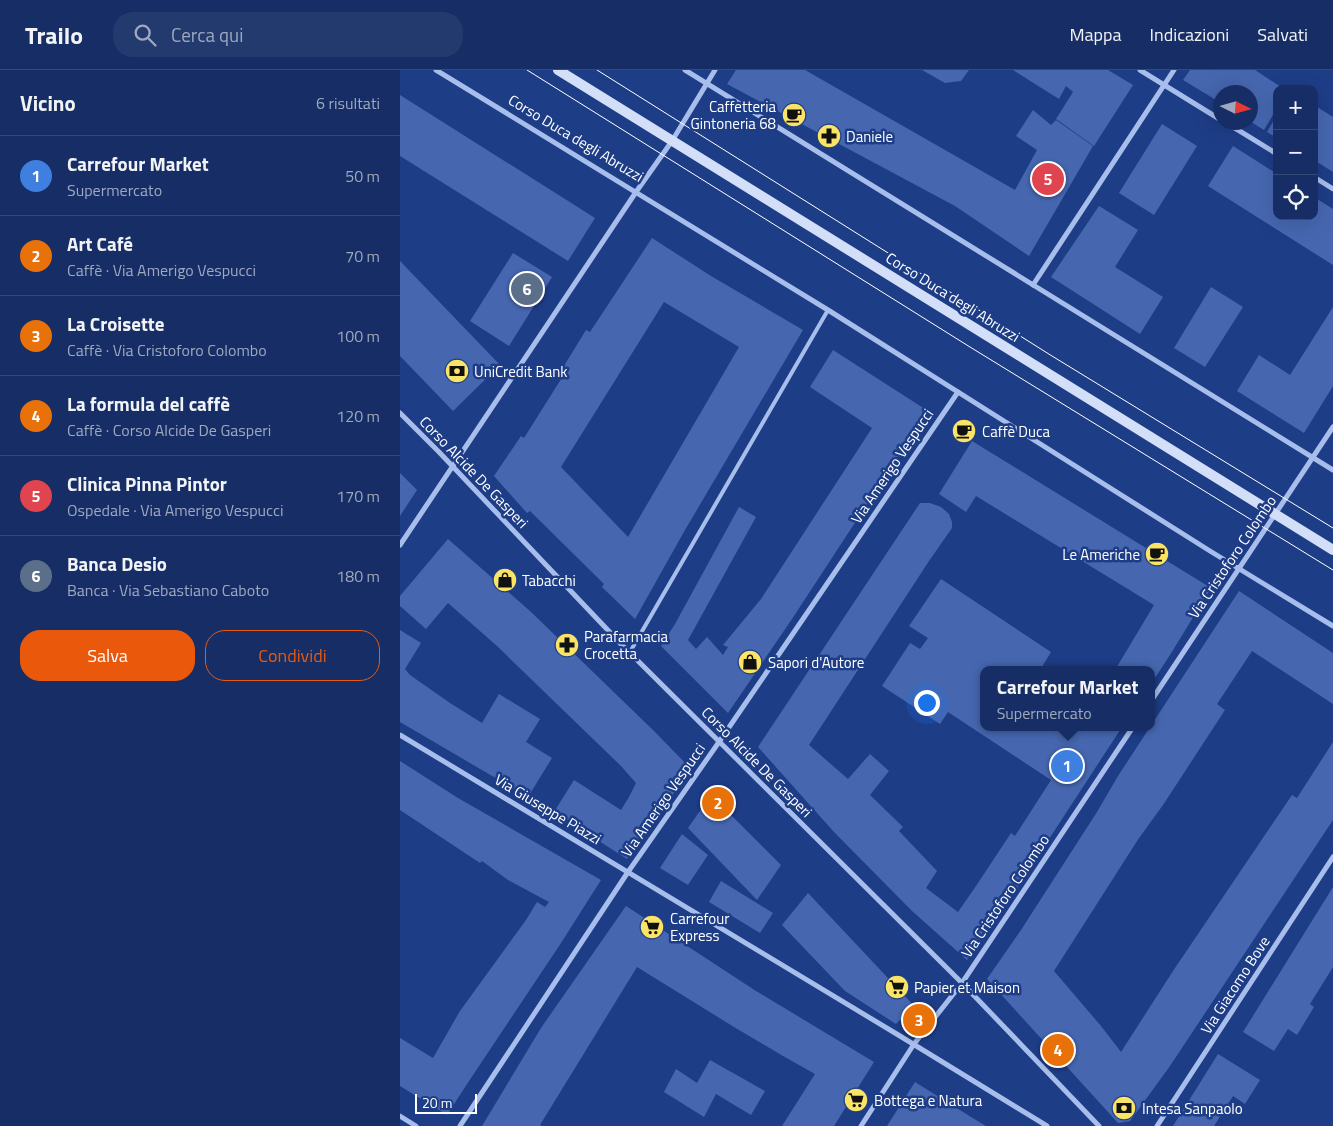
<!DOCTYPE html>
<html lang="it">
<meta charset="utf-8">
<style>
:root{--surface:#162e65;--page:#233a6e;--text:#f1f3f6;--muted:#9ea8bf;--line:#354a79;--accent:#ea580c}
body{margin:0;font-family:"Titillium Web",sans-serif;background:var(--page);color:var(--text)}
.controls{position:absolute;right:15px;top:15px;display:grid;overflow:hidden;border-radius:10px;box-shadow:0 5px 20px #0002}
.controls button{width:45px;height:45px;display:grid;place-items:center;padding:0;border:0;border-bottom:1px solid var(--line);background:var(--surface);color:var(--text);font:25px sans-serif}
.compass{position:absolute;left:813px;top:15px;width:45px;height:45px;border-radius:50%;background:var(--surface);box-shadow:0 5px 20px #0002;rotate:95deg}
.scale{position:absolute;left:15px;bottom:12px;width:62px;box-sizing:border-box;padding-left:5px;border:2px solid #fff;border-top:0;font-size:14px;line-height:18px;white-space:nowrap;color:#fff;-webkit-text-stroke:4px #1e3d87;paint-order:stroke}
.you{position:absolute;left:526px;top:632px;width:18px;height:18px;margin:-12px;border:4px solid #fff;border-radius:50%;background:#1a73e8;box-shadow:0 0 0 8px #1a73e833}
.badge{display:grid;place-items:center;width:32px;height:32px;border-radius:50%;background:var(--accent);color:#fff;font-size:16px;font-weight:700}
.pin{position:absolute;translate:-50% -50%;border:2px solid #fff;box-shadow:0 1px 5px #0006}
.popup{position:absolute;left:580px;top:596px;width:175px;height:65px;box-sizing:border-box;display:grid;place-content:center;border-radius:10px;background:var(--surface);filter:drop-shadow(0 1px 4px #0005);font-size:16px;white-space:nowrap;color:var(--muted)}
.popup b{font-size:19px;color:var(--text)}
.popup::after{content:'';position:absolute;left:50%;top:100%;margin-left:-10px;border:10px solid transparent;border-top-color:var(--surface)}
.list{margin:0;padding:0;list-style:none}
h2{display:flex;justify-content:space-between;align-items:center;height:65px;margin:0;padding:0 20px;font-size:21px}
h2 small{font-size:16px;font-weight:400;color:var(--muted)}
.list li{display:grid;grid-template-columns:32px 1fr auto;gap:15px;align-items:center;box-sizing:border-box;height:80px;padding:0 20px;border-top:1px solid var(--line)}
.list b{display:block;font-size:19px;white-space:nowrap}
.list p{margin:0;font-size:16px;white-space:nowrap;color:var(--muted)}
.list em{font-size:16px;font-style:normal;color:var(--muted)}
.actions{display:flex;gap:10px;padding:15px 20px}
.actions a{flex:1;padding:11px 0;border:1px solid var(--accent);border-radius:20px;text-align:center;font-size:18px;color:var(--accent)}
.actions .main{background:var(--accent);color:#fff}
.icon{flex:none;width:28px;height:28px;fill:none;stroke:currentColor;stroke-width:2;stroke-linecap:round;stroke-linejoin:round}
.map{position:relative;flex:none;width:933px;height:1056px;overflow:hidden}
header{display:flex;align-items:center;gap:30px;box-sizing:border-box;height:70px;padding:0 25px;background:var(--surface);border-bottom:1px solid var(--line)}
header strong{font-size:24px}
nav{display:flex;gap:28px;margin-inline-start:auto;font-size:18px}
.search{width:350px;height:45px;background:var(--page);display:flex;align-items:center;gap:12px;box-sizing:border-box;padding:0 18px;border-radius:20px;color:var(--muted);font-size:19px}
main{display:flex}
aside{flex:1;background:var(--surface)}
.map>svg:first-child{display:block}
.building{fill:#4667b0;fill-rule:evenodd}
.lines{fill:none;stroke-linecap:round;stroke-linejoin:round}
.lane{stroke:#a7bdeb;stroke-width:4}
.street{stroke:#a7bdeb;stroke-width:5}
.secondary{stroke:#d3def8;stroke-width:10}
.tram{stroke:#fff;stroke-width:1}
.labels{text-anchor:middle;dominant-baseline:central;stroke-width:5;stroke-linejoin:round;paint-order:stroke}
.poi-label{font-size:15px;fill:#fff;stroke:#1e3d87;text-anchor:start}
.street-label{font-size:15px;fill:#fff;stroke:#1e3d87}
</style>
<header>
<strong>Trailo</strong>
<div class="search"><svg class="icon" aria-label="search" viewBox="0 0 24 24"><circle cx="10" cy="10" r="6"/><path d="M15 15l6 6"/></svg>Cerca qui</div>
<nav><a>Mappa</a><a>Indicazioni</a><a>Salvati</a></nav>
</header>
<main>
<aside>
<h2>Vicino<small>6 risultati</small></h2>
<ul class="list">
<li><span class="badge" style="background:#3f7fe0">1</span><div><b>Carrefour Market</b><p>Supermercato</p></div><em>50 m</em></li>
<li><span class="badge" style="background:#e8710a">2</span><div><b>Art Café</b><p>Caffè · Via Amerigo Vespucci</p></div><em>70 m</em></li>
<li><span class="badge" style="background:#e8710a">3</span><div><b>La Croisette</b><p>Caffè · Via Cristoforo Colombo</p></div><em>100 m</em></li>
<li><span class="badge" style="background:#e8710a">4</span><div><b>La formula del caffè</b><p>Caffè · Corso Alcide De Gasperi</p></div><em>120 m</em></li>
<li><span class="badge" style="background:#e0444e">5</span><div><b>Clinica Pinna Pintor</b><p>Ospedale · Via Amerigo Vespucci</p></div><em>170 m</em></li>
<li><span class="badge" style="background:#5c6f8a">6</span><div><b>Banca Desio</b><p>Banca · Via Sebastiano Caboto</p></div><em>180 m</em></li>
</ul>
<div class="actions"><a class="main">Salva</a><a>Condividi</a></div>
</aside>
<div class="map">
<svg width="933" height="1056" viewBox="0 0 933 1056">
<rect width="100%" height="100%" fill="#1e3d87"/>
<g class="building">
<polygon points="336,0 405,0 615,120 637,80 616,66 633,40 651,55 656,50 693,76 629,186 555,136 327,14"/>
<polygon points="522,0 569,0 561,11 545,13"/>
<polygon points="613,0 708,0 733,15 694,76 656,49 673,22 666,16 659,29"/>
<polygon points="790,0 855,0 884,19 877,19 877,38 864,60 851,52 851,22 821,22 821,33 783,10"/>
<polygon points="0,25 195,148 168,191 0,86"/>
<polygon points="914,35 933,47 933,102 914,90"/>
<polygon points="877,45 877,68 867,62"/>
<polygon points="762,54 797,76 754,145 719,123"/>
<polygon points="833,76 877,104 877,146 914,146 914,127 933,139 933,195 808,116"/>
<polygon points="699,136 738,160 715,197 763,227 740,264 651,207"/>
<path d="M252 168 311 206 403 260 285 460 235 549 202 517 204 514 130 441 127 443 94 406 121 366 124 368 163 306 159 304 186 260 190 262ZM264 232 339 277 228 467 161 397Z"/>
<polygon points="113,183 152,207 109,276 70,251"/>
<polygon points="0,191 100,295 53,341 0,286"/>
<polygon points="811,217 843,237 805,297 774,278"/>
<polygon points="933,237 933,316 904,363 837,321 859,285 890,305"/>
<polygon points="433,280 528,341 392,549 328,643 261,576 275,554 339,437 356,447 288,570 296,579 307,567 323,585 328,577 323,575 361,529 472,358 410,317"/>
<polygon points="572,371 811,518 770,585 751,614 751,600 715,600 754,535 576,426 566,442 539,424"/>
<polygon points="0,403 17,420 0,446"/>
<polygon points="520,433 530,433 541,437 549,444 552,452 552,458 529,491 409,675 448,709 470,684 489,701 470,725 503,757 499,761 537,801 526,818 558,842 576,816 611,763 615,766 651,710 548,642 540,654 482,616 510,573 520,579 528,568 509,556 541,509 651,582 640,600 583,600 583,657 722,657 606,835 567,890 512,841 434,762 358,677"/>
<polygon points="48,469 130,541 254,661 291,699 227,789 154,742 174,710 221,740 229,727 236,713 221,696 97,576 48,533 26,559 0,536 0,526"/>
<polygon points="839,521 933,583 933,634 852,581 817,634 825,640 763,735 739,768 654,901 701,956 721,982 773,901 892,725 897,728 933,672 933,750 770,996 730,1051 718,1053 587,909 621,860 697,742 718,706"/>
<polygon points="0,560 21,573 5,599 10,605 50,633 82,653 99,624 140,649 126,672 152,688 128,727 0,652"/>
<polygon points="0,691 58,728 201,810 161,873 69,1011 47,1045 0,1016 0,968 33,988 60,941 126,850 137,832 145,837 149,832 108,810 82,791 80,793 0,740"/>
<polygon points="311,725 381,795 357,830 288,758"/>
<polygon points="282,764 308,785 288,815 260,798"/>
<polygon points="321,811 373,843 360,863 309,832"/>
<polygon points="933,817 933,897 910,934 914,937 897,965 888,959 874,981 843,962"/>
<polygon points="408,823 518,940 520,945 519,951 515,954 503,953 500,950 496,954 445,921 382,855"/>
<polygon points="226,836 356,921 474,992 434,1056 382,1056 415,1004 383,986 334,957 237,897 140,1055 142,1056 82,1056 141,958"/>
<polygon points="818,984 860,1010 845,1034 833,1026 814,1056 773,1056"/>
<polygon points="310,990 365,1021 351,1045 316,1024 304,1047 264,1022 276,999 297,1013"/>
<polygon points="515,1012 571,1047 586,1056 487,1056"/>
</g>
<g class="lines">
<polyline class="lane" points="230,582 428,240"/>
<g class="street">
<polyline points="36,0 428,240 810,481 933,556"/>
<polyline points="285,0 933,400"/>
<polyline points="740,0 821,50"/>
<polyline points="825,52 877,84"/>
<polyline points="914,107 933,119"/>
<polyline points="633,215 774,0"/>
<polyline points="0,343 39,382 221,574 562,913 699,1056"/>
<polyline points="0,475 236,122 272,71 315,0"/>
<polyline points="751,631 933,357"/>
<polyline points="0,665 500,966 647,1056"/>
<polyline points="0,1046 16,1056"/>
<polyline points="60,1056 228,802 319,672 558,322"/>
<polyline points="461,1056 514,974 562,913 733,657"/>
<polyline points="757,1056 933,787"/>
</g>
<polyline class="secondary" points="158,0 933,480"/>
<g class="tram">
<polyline points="127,0 570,277 933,500"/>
<polyline points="197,0 652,286 933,458"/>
</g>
</g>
<defs>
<g id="cafe-disc" transform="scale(1.25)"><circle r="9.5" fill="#fae466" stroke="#1e3d87"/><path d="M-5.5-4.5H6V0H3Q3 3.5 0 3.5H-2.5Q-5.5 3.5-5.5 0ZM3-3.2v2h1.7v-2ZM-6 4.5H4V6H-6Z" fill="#111"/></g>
<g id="pharmacy-disc" transform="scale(1.25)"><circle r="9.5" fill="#fae466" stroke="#1e3d87"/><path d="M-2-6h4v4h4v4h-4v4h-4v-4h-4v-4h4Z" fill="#111"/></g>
<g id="bank-disc" transform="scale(1.25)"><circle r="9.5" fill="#fae466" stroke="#1e3d87"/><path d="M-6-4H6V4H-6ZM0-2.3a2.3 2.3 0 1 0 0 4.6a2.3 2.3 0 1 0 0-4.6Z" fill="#111"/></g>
<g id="shop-disc" transform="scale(1.25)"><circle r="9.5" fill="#fae466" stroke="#1e3d87"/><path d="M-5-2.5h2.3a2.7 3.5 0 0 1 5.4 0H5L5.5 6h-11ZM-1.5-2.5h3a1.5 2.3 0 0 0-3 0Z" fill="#111"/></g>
<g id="supermarket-disc" transform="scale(1.25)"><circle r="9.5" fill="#fae466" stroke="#1e3d87"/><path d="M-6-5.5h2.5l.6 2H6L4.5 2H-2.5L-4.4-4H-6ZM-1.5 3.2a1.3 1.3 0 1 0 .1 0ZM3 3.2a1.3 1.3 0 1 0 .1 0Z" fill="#111"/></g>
</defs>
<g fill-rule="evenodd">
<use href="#cafe-disc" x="394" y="45"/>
<use href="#pharmacy-disc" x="429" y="66"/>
<use href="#bank-disc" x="57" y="301"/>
<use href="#cafe-disc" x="564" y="361"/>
<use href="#cafe-disc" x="757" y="484"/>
<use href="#shop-disc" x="105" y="510"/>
<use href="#pharmacy-disc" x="167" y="575"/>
<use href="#shop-disc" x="350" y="592"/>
<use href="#supermarket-disc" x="252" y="857"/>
<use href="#supermarket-disc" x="497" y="917"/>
<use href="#supermarket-disc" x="456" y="1030"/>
<use href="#bank-disc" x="724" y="1038"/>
</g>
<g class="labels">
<g class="poi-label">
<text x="376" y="36" text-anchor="end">Caffetteria<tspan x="376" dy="17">Gintoneria 68</tspan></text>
<text x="446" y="66">Daniele</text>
<text x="74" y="301">UniCredit Bank</text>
<text x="582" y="361">Caffè Duca</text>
<text x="740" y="484" text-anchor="end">Le Americhe</text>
<text x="122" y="510">Tabacchi</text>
<text x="184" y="566">Parafarmacia<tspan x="184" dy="17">Crocetta</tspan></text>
<text x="368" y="592">Sapori d'Autore</text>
<text x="270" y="848">Carrefour<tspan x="270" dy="17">Express</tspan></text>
<text x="514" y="917">Papier et Maison</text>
<text x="474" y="1030">Bottega e Natura</text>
<text x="742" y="1038">Intesa Sanpaolo</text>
</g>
<g class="street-label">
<text transform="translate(176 68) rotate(31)">Corso Duca degli Abruzzi</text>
<text transform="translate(553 227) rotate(32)">Corso Duca degli Abruzzi</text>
<text transform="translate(492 396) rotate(-56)">Via Amerigo Vespucci</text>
<text transform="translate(74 402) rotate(46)">Corso Alcide De Gasperi</text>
<text transform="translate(832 487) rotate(-56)">Via Cristoforo Colombo</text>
<text transform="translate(357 692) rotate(45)">Corso Alcide De Gasperi</text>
<text transform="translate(263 730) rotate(-55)">Via Amerigo Vespucci</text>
<text transform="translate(148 739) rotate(31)">Via Giuseppe Piazzi</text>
<text transform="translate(605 826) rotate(-56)">Via Cristoforo Colombo</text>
<text transform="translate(835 915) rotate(-57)">Via Giacomo Bove</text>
</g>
</g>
</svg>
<div class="controls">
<button>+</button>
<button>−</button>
<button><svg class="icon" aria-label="locate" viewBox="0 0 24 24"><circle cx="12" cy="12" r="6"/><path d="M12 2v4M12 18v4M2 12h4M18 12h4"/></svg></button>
</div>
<svg class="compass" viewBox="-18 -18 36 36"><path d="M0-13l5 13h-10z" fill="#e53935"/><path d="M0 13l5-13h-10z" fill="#9ea8bf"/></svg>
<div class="scale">20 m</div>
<div class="you"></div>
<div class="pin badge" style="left:667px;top:696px;background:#3f7fe0">1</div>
<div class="popup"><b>Carrefour Market</b>Supermercato</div>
<div class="pin badge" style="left:318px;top:733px;background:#e8710a">2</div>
<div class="pin badge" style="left:519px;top:950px;background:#e8710a">3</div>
<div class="pin badge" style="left:658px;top:980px;background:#e8710a">4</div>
<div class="pin badge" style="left:648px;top:109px;background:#e0444e">5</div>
<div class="pin badge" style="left:127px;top:219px;background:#5c6f8a">6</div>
</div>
</main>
